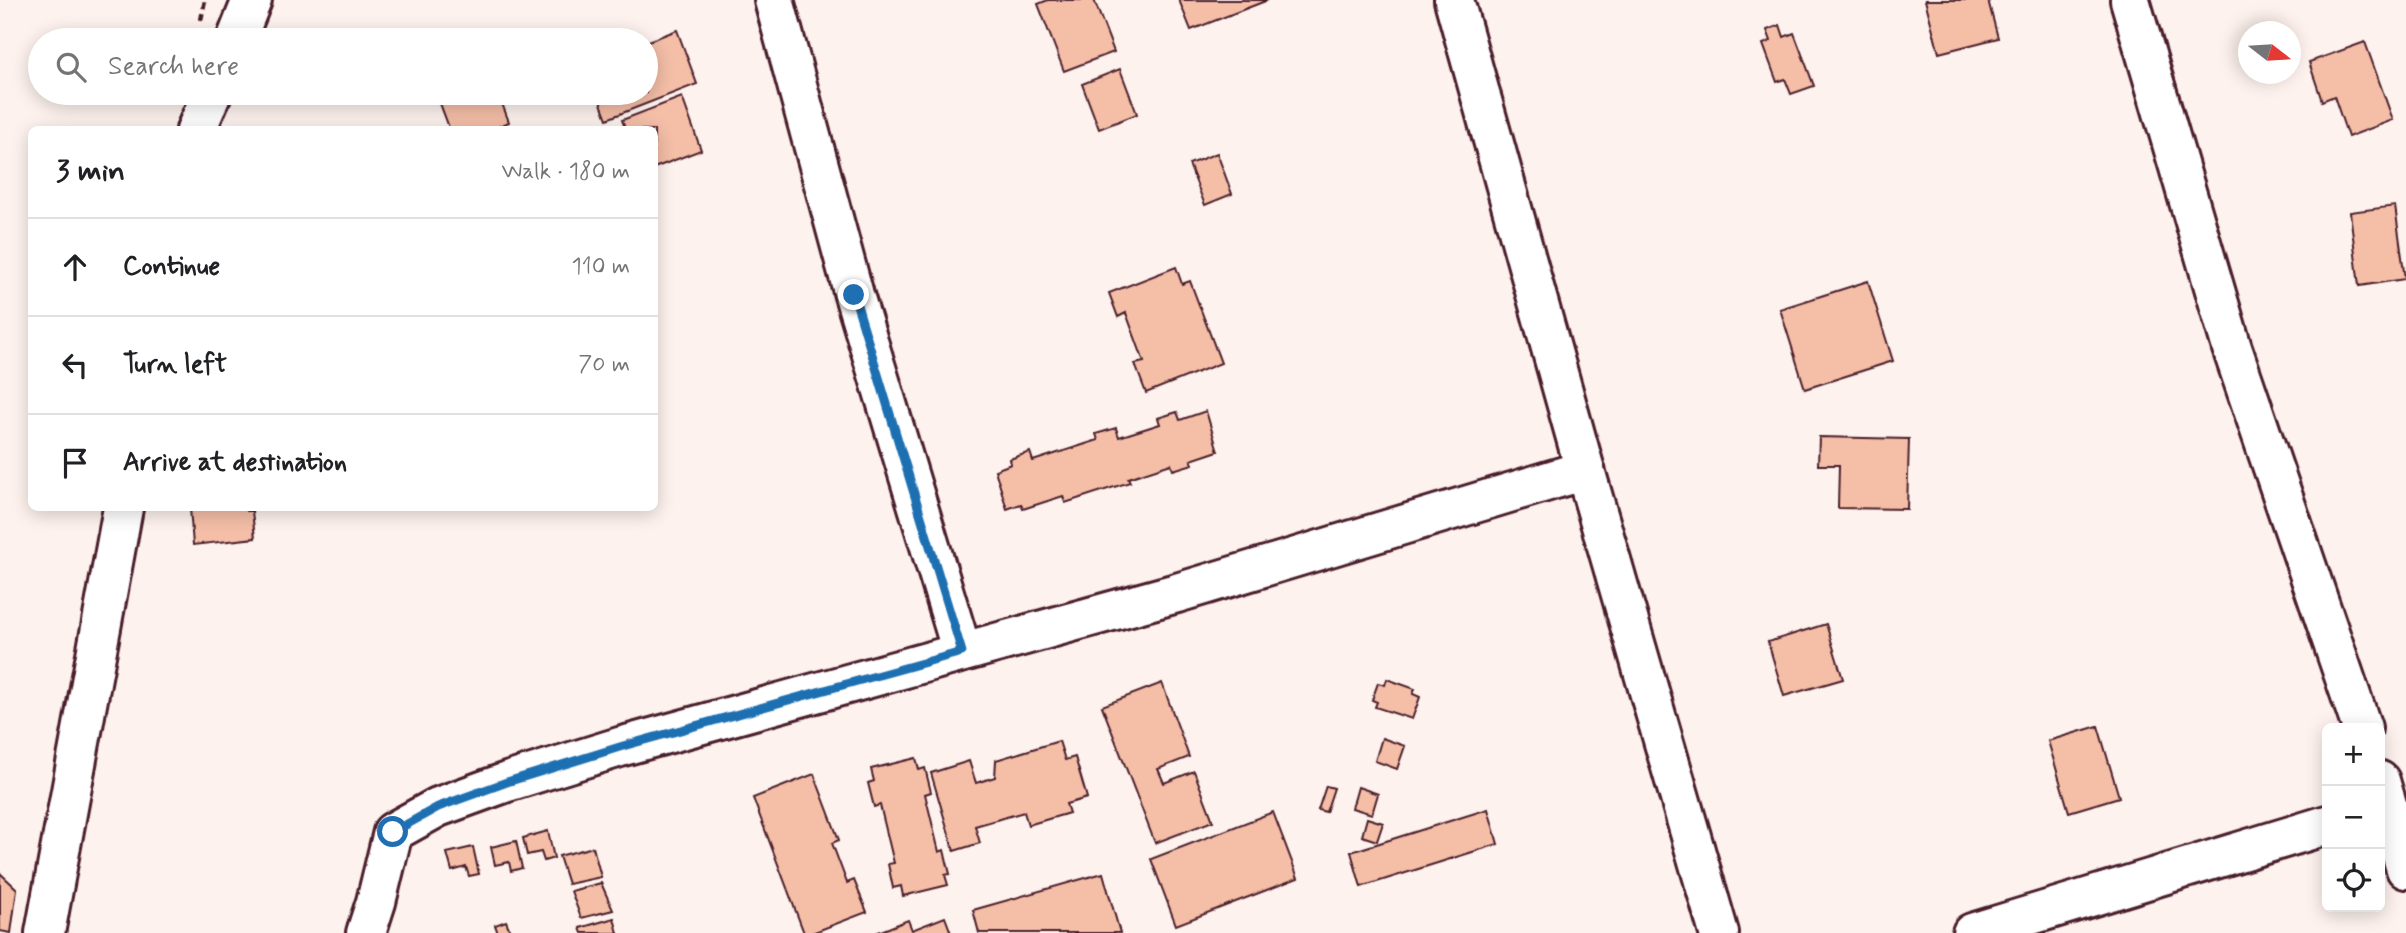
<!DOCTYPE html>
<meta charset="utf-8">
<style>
:root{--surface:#fff;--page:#f6f6f6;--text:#202124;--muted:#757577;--line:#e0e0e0}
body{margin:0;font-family:Mynerve,sans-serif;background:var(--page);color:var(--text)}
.controls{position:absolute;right:21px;bottom:21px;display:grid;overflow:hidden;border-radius:10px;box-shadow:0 4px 18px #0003}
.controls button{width:63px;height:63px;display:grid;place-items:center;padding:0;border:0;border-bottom:2px solid var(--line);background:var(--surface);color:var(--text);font:35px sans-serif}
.compass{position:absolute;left:2238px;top:21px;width:63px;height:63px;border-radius:50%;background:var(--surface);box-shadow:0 4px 18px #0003;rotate:107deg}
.stop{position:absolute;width:21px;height:21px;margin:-16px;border:5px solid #1f6fb2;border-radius:50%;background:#fff}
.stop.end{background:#1f6fb2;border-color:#fff;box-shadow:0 2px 7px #0008}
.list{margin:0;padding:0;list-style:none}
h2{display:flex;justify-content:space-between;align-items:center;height:91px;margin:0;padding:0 28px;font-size:30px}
h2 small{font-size:23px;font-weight:400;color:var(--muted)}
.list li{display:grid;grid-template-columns:46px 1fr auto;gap:21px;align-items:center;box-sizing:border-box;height:98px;padding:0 28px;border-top:2px solid var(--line)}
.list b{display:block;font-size:26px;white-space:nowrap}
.list em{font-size:23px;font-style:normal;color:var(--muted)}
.icon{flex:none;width:38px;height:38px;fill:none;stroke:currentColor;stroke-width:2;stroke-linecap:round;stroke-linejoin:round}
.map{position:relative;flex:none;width:2406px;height:933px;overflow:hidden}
.search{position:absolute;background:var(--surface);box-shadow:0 4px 18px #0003;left:28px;top:28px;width:630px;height:77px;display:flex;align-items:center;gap:18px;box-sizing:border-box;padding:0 24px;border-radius:38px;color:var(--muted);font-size:26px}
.panel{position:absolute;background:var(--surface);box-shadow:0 4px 18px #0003;left:28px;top:126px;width:630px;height:385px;border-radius:10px}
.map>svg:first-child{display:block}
.building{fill:#f4bea7;stroke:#4a1f2b;stroke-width:2}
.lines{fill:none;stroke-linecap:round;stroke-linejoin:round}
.minor-casing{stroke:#4a1f2b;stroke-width:44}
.path{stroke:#4a1f2b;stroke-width:4.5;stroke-dasharray:7 5;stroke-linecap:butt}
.minor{stroke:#fff;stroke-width:38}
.route{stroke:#1f6fb2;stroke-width:9}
</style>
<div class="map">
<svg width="2406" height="933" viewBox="0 0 2406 933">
<rect width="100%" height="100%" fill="#fdf2ed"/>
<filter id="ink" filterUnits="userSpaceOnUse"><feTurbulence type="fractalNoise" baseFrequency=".0143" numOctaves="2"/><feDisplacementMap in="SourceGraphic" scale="14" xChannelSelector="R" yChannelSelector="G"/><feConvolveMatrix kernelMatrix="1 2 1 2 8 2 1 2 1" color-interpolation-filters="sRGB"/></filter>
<g filter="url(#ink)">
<g class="building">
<polygon points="1048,0 1094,0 1114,52 1064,71 1038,4"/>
<polygon points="1179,0 1268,0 1191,30"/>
<polygon points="1925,0 1988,0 1998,38 1939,53"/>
<polygon points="1780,25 1784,37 1794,33 1814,86 1791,94 1785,79 1777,82 1763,44 1771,41 1767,30"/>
<polygon points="677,30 697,84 607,119 597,93 646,93 646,42"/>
<polygon points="2365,42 2393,120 2348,137 2334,96 2322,101 2309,62"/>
<polygon points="1120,69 1137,114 1099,129 1082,84"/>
<polygon points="452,93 498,93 509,122 491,130 450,130 438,98"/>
<polygon points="682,97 701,150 654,168 654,130 626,130 622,120"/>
<polygon points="1217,153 1232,194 1205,205 1189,164"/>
<polygon points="2395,206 2405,279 2359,286 2350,212"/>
<polygon points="1176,267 1182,284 1190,281 1221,363 1146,393 1135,364 1144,362 1126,313 1118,317 1109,293"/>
<polygon points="1868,281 1893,361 1805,389 1780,309"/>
<polygon points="1206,411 1218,451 1191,460 1193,464 1173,470 1171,464 1128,478 1130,482 1065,503 1063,496 1023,509 1021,504 1007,509 995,470 1011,464 1010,459 1030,452 1033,461 1098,440 1096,434 1116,428 1119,437 1160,424 1158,418 1177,412 1180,420"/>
<polygon points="1819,437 1909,439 1907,509 1838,508 1839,465 1818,465"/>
<polygon points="190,508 247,508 247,511 252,511 255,538 193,545"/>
<polygon points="1826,624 1843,679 1784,696 1768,642"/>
<polygon points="1387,679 1415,689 1413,694 1420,697 1412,719 1375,707 1377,702 1372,700 1378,683 1385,685"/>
<polygon points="1162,683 1189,757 1158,769 1164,783 1194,771 1213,821 1155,843 1102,706"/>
<polygon points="2098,726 2119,797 2069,812 2048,741"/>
<polygon points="1382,738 1405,746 1397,769 1375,761"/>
<polygon points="1059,741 1065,760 1075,757 1087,798 1066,804 1069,813 1028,825 1024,812 975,826 980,843 954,851 931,773 969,761 976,783 995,777 996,760"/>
<polygon points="916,758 919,770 925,768 931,792 925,794 939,852 944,850 950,874 945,875 948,885 903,896 901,886 893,888 888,864 894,863 880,805 874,807 868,783 874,781 871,769"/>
<polygon points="814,774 839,840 832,843 847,883 854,880 867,912 812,933 804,933 753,798"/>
<polygon points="1326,786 1334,788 1326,812 1318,810"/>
<polygon points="1358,787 1378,794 1372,814 1352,808"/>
<polygon points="1488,809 1498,844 1361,887 1351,852"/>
<polygon points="1273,812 1298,878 1176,925 1151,859"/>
<polygon points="1367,818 1383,823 1377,841 1362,836"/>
<polygon points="548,831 554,858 544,861 541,852 527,855 523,838"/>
<polygon points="516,841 522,868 511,871 509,862 495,865 491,847"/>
<polygon points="473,847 479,874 469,876 466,867 452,871 447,853"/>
<polygon points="593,847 601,877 568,884 559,856"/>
<polygon points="0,873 17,889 11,933 0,931"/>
<polygon points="1103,873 1120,933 979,933 973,910"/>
<polygon points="601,883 613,910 581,918 571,891"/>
<polygon points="945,917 951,933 876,933 908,920 912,930"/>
<polygon points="614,918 618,933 582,933 580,928"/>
<polygon points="506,921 511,933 498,933 495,925"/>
</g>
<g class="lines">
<g class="minor-casing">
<g id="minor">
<polyline points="774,0 854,295 962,652"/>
<polyline points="1454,0 1585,470 1719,933"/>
<polyline points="2130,0 2232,348 2362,728"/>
<polyline points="236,40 252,0"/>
<polyline points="196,130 212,93"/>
<polyline points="2380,781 2406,869"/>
<polyline points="45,933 123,508"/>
<polyline points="366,933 376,902 393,832 438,807 507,782 623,746 1177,593 1585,470"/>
<polyline points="1972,933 2327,825"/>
</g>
</g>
<polyline class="path" points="201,20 205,0"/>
<use href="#minor" class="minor"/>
</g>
</g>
<g class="lines" filter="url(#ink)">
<polyline class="route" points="393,832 438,807 507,782 623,746 962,652 854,295"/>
</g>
</svg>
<div class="controls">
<button>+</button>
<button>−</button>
<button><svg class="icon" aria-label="locate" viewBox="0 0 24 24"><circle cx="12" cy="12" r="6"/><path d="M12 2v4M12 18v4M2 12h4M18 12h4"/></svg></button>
</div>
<svg class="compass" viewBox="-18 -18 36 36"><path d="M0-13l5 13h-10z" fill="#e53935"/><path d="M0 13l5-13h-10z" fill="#757577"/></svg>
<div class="stop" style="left:393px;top:832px"></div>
<div class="stop end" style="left:854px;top:295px"></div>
<div class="search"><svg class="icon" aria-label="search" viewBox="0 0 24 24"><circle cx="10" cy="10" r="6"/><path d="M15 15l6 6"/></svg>Search here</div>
<section class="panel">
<h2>3 min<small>Walk · 180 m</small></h2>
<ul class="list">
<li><svg class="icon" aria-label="ahead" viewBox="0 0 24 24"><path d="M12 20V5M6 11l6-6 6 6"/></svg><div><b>Continue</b></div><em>110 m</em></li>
<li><svg class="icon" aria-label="left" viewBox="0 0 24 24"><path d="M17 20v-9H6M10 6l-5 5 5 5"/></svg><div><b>Turn left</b></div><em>70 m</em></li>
<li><svg class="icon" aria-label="arrive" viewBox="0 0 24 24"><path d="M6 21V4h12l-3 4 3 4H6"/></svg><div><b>Arrive at destination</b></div></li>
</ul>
</section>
</div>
